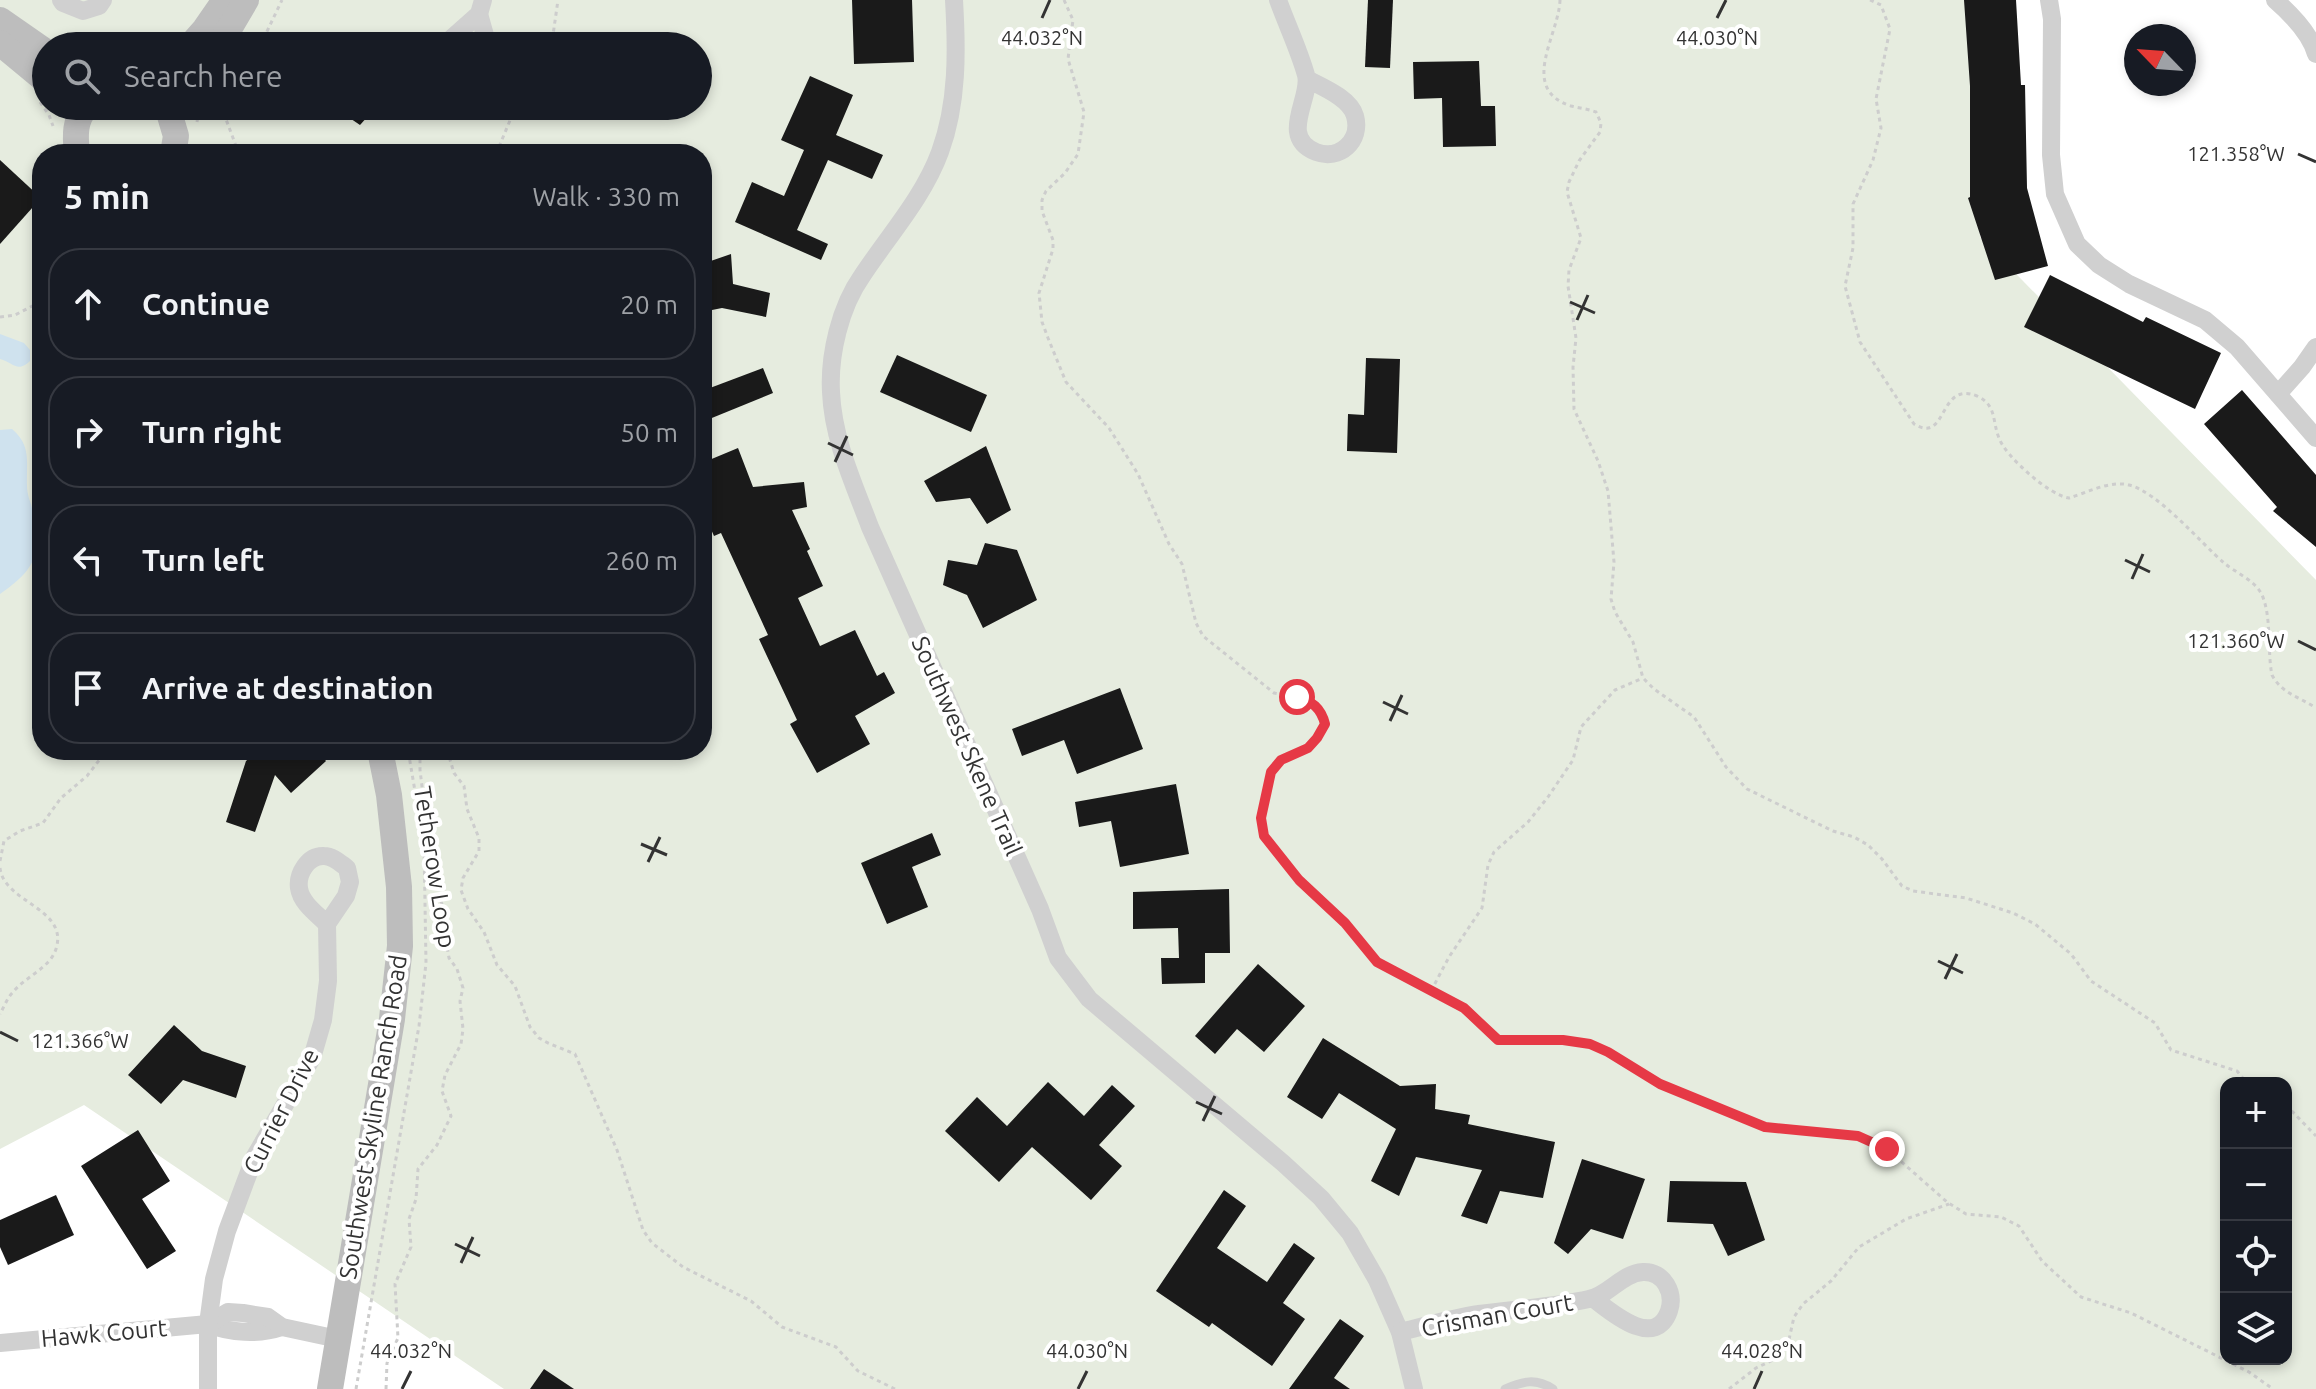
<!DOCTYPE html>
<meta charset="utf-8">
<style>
:root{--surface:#171b24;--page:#242831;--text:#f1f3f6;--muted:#9ea1a6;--line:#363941}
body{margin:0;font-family:Ubuntu,sans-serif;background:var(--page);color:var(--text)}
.controls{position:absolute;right:24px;bottom:24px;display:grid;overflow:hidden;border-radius:16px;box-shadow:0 4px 12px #0003}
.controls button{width:72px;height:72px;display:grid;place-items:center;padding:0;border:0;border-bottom:2px solid var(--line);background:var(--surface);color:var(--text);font:40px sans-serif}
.compass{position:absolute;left:2124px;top:24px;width:72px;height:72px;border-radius:50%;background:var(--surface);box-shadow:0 4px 12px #0003;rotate:295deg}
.stop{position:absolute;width:24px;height:24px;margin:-18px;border:6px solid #e63946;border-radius:50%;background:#fff}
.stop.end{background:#e63946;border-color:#fff;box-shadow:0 2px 8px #0008}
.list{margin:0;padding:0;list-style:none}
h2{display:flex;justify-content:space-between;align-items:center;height:104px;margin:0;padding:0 32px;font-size:34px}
h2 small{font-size:26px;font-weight:400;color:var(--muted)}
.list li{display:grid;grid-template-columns:52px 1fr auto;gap:24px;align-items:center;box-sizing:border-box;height:112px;margin:0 16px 16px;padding:0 16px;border:2px solid var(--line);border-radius:32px}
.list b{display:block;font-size:30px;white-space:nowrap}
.list em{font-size:26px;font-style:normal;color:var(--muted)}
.icon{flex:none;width:44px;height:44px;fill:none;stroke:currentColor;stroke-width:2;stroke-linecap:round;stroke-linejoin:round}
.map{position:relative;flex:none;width:2316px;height:1389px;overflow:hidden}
.search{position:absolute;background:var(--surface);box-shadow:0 4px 12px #0003;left:32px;top:32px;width:680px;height:88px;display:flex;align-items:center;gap:20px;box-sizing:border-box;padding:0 28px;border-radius:44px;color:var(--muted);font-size:30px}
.panel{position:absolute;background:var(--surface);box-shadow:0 4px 12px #0003;left:32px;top:144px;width:680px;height:616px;border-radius:32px}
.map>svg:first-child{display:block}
.green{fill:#e6ecdf;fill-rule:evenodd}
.water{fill:#cfe2ee}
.building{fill:#1a1a1a}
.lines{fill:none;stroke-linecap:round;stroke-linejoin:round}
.path{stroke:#cdcdcd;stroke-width:3;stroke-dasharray:4 4;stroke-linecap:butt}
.lane{stroke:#d0d0d0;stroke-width:9}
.street{stroke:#d0d0d0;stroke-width:18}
.secondary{stroke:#bdbdbd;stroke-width:26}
.route{stroke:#e63946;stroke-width:10}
.ticks{fill:none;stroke:#333;stroke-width:3}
.labels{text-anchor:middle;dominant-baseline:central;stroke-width:8;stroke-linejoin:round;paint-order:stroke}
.street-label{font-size:24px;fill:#333;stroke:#fff}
.ticks-label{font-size:20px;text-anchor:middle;fill:#333;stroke:#fff;stroke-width:8;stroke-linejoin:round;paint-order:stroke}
</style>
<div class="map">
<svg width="2316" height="1389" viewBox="0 0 2316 1389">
<rect width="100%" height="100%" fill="#fff"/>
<path class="green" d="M0 0H1998L1980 237 2316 580V1389H504L84 1105 0 1149ZM46 46H698V106H46ZM42 154H702V750H42ZM2226 1083H2286V1359H2226Z"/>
<g class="water">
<path d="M0 334 24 343 30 350V361C17 373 14 363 0 359Z"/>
<path d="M12 429C32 446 26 462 27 486 27 496 32 505 34 516 43 556 32 572 0 594V430Z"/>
</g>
<g class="building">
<polygon points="852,0 912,0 914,62 854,64"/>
<polygon points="1368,0 1393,0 1390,68 1365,67"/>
<polygon points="1964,0 2016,0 2021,85 2025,85 2027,188 2048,266 1995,280 1968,198 1970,197 1970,86"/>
<polygon points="1479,61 1481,106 1495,106 1496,146 1443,147 1442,98 1414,99 1413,62"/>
<polygon points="810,76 853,95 836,135 883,155 872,179 828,160 797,230 828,244 821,260 735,222 752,182 784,196 804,150 781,140"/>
<polygon points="332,106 377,106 360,125"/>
<polygon points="0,160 41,198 0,244"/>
<polygon points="731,254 733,284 770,293 766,317 722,308 702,312 702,264"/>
<polygon points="2050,275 2143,322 2146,317 2221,353 2195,409 2024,327"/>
<polygon points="897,355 987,395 971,432 880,392"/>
<polygon points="1366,358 1400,359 1397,453 1347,451 1348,414 1364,415"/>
<polygon points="763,368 773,393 702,422 702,391"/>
<polygon points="2242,390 2316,475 2316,547 2273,511 2277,507 2204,424"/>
<polygon points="986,446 1011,510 987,524 970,498 936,502 924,481"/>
<polygon points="738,448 753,487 804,482 807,507 792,510 810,549 807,551 823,586 798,598 820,646 855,630 877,676 884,672 895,693 855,716 870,744 817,773 790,724 797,720 759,639 768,635 721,533 714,536 702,509 702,463"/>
<polygon points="985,543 1017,550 1037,600 983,628 967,595 943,585 948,560 977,565"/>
<polygon points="1120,688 1143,749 1077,774 1064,740 1022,756 1012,729"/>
<polygon points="259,750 317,750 326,761 291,793 275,775 255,832 226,822 246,761"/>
<polygon points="1176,784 1189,854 1120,867 1111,821 1079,827 1075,802"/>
<polygon points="932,833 941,855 912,867 928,907 887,924 861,863"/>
<polygon points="1229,889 1230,953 1205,953 1205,983 1162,984 1161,958 1179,958 1178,928 1133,929 1133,892"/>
<polygon points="1258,964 1305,1006 1264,1052 1237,1029 1215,1054 1195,1036"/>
<polygon points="174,1025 202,1051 246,1066 236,1098 183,1080 161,1104 128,1075"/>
<polygon points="1323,1038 1400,1086 1436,1084 1435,1109 1470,1115 1468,1124 1555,1142 1543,1198 1500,1191 1487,1224 1461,1216 1482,1170 1416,1157 1399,1196 1371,1181 1396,1129 1339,1093 1322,1119 1287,1097"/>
<polygon points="1048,1082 1084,1116 1112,1085 1135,1106 1099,1145 1122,1166 1091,1200 1032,1147 999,1182 945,1131 977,1097 1007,1126"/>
<polygon points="138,1130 170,1181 142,1199 176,1251 147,1269 81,1166"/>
<polygon points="1582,1159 1645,1179 1623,1239 1591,1229 1568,1254 1554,1243"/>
<polygon points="1670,1181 1746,1182 1765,1240 1728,1256 1713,1224 1667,1222"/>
<polygon points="1224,1190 1246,1206 1217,1248 1267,1282 1294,1243 1315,1258 1283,1303 1305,1319 1272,1366 1212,1323 1209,1327 1156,1291"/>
<polygon points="56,1195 74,1235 8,1265 0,1247 0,1220"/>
<polygon points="1340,1319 1364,1336 1334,1378 1350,1389 1289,1389"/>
<polygon points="544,1369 574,1389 530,1389"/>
</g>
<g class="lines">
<g class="path">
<polyline points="1064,0 1073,20 1068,59 1084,112 1078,154 1065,173 1046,191 1042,200 1042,211 1053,240 1053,249 1039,293 1042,322 1048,338 1066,382 1109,428 1138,474 1169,544 1182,564 1196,623 1203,636 1274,693 1307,700 1318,708 1325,724 1317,738 1308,748 1281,760 1271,772 1261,818 1264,836 1299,880 1345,923 1377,962 1464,1008 1498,1040 1542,1042 1563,1040 1590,1044 1608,1052 1681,1094 1730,1111 1765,1127 1858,1136 1887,1149 1947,1202 1966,1214 2001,1217 2019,1226 2042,1261 2081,1297 2131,1313 2249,1372 2273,1389"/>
<path d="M1560 0C1559 35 1518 89 1571 106 1579 108 1588 109 1596 112L1601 123 1600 132 1579 161 1569 182 1567 192 1581 238 1569 270 1568 286 1576 338 1573 367 1574 409 1598 461 1608 491 1614 562 1611 599 1615 612 1633 642 1643 678 1654 689 1694 717 1726 767 1747 789 1833 831 1854 837 1868 845 1882 859 1902 886 1913 891 1966 898 2013 913 2035 924 2071 954 2091 981 2155 1023 2171 1050 2237 1071 2247 1083"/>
<path d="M1870 0 1881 5 1890 29 1876 99 1881 128 1873 160 1853 204V248L1845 286 1860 342 1914 424C1948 445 1938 380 1977 396 1997 405 1992 421 1999 438 2005 456 2050 496 2069 498 2086 493 2110 480 2129 485 2158 492 2201 543 2224 563 2236 573 2255 580 2262 595 2272 618 2267 651 2272 675 2282 694 2300 697 2316 708"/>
<polyline points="260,46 282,0"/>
<polyline points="547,46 553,35 558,0"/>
<polyline points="40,102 49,115 53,126"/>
<polyline points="228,106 224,114 239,154"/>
<polyline points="197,122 200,106"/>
<polyline points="496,154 516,106"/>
<polyline points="0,317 15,315 42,301"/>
<polyline points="447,750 454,773 464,786 467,809 479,838 479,851 463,878 461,890 468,909 484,932 497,965 515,986 530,1027 539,1038 548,1043 575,1054 617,1150 643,1230 652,1243 683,1267 751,1301 782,1327 836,1347 858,1371 895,1389"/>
<polyline points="0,861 4,841 20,831 43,823 61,798 87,776 107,750"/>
<path d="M0 868C4 903 69 908 56 949 50 968 25 977 13 992 7 998 4 1007 0 1014"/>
<polyline points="1431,991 1449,957 1482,908 1488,865 1494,852 1528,822 1548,797 1573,760 1581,727 1615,690 1643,678"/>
<polyline points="2286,1105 2316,1136"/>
<polyline points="356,1389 419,1026 426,963 424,844 408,750"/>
<polyline points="386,1389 387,1363 398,1338 395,1284 411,1247 409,1219 416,1199 418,1169 437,1145 451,1116 442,1091 445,1075 461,1044 463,1029 460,1001 463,988 457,969 449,958 446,941 448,924 439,895 435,860 429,844 420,770 420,750"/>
<polyline points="1729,1389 1756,1368 1777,1358 1788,1344 1794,1317 1803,1304 1831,1281 1859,1247 1906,1219 1949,1204"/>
</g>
<path class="lane" d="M1505 1389C1523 1381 1536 1378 1553 1389"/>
<g class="street">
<polyline points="61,0 63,3 83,11 99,6 103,0"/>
<path d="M954 0C957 50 958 103 940 152 923 198 889 235 862 276 840 307 829 355 831 392 833 440 854 484 870 527L1040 909 1058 958 1089 999 1283 1163 1321 1198 1350 1233 1377 1280 1400 1332 1414 1389"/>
<path d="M1278 0C1287 25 1299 50 1306 75 1312 98 1278 137 1316 152 1339 161 1362 141 1355 116 1350 98 1322 87 1307 79"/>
<polyline points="2049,0 2052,19 2051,155 2055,194 2077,244 2099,265 2129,284 2205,320 2237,347 2316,438"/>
<path d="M2275 0C2291 14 2310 33 2316 54"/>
<polyline points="479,14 488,46"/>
<polyline points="443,46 479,14 483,0"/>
<polyline points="2278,394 2302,367 2316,347"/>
<path d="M208 1324C231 1333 258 1335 282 1327"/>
<path d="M1400 1332C1426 1326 1452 1318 1479 1314 1515 1309 1553 1307 1589 1299 1608 1296 1622 1273 1643 1272 1664 1271 1675 1293 1669 1311 1655 1350 1612 1313 1594 1299"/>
<polyline points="0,1343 208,1324 228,1312 243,1313 268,1317 282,1327 338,1339"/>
<path d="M208 1389V1324L214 1279 227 1231 255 1156 312 1058 323 1020 328 981 327 924 346 896 350 882 347 868C340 863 333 856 324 856 308 855 297 874 299 888 301 903 317 914 327 924"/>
</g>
<g class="secondary">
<polyline points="0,20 46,52"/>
<polyline points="0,43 46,81"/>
<polyline points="190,46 205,29 225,0"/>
<polyline points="219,46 246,0"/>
<polyline points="164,106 168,109 176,136 173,154"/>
<path d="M77 154C75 136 74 120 87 106"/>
<polyline points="330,1389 392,1019 400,946 399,887 389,795 380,750"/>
</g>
</g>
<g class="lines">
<path class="route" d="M1297 697C1312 701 1321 708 1325 724L1317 738 1308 748 1281 760 1271 772 1261 818 1264 836 1299 880 1345 923 1377 962 1464 1008 1498 1040H1563L1590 1044 1608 1052 1660 1084 1765 1127 1858 1136 1887 1149"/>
</g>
<path class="ticks" d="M1042 18 1050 0M1717 18 1726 0M2298 154 2316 162M1570 302 1595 313M1577 320 1588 295M828 443 853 455M835 462 847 436M2125 560 2150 572M2132 579 2143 554M2298 641 2316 650M1383 702 1408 714M1390 721 1402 695M641 844 667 855M648 862 660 837M1938 961 1963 973M1945 979 1957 954M0 1032 18 1041M1196 1102 1222 1114M1203 1121 1215 1096M455 1244 480 1256M461 1263 473 1237M402 1389 411 1371M1078 1389 1087 1371M1754 1389 1762 1371"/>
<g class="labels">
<g class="street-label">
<text transform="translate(967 746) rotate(66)">Southwest Skene Trail</text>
<text transform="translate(435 867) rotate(81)">Tetherow Loop</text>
<text transform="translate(281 1111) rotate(-63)">Currier Drive</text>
<text transform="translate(373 1117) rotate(-81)">Southwest Skyline Ranch Road</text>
<text transform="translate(1497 1315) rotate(-10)">Crisman Court</text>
<text transform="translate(104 1333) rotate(-5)">Hawk Court</text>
</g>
</g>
<g class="ticks-label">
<text x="1042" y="45">44.032°N</text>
<text x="1717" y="45">44.030°N</text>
<text x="2236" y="161">121.358°W</text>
<text x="2236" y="648">121.360°W</text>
<text x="80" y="1048">121.366°W</text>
<text x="411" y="1358">44.032°N</text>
<text x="1087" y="1358">44.030°N</text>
<text x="1762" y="1358">44.028°N</text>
</g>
</svg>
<div class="controls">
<button>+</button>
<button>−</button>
<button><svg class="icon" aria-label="locate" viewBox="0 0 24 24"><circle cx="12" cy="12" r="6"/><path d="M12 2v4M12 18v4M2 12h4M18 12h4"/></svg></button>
<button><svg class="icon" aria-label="layers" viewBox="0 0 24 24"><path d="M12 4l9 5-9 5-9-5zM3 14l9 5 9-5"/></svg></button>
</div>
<svg class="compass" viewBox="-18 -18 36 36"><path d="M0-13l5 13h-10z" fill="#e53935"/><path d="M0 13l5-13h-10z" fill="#9ea1a6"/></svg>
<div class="stop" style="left:1297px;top:697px"></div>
<div class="stop end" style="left:1887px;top:1149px"></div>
<div class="search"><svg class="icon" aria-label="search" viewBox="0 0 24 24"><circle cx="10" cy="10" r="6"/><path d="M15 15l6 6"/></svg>Search here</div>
<section class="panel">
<h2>5 min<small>Walk · 330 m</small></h2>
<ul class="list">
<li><svg class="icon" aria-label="ahead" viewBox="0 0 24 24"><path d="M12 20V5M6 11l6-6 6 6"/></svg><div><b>Continue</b></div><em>20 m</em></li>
<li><svg class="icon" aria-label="right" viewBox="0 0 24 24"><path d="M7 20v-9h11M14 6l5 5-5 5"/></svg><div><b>Turn right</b></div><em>50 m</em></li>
<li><svg class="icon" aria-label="left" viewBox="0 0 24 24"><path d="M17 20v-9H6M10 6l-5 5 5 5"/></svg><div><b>Turn left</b></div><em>260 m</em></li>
<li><svg class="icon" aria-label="arrive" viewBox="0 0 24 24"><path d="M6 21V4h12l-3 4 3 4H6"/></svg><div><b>Arrive at destination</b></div></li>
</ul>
</section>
</div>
